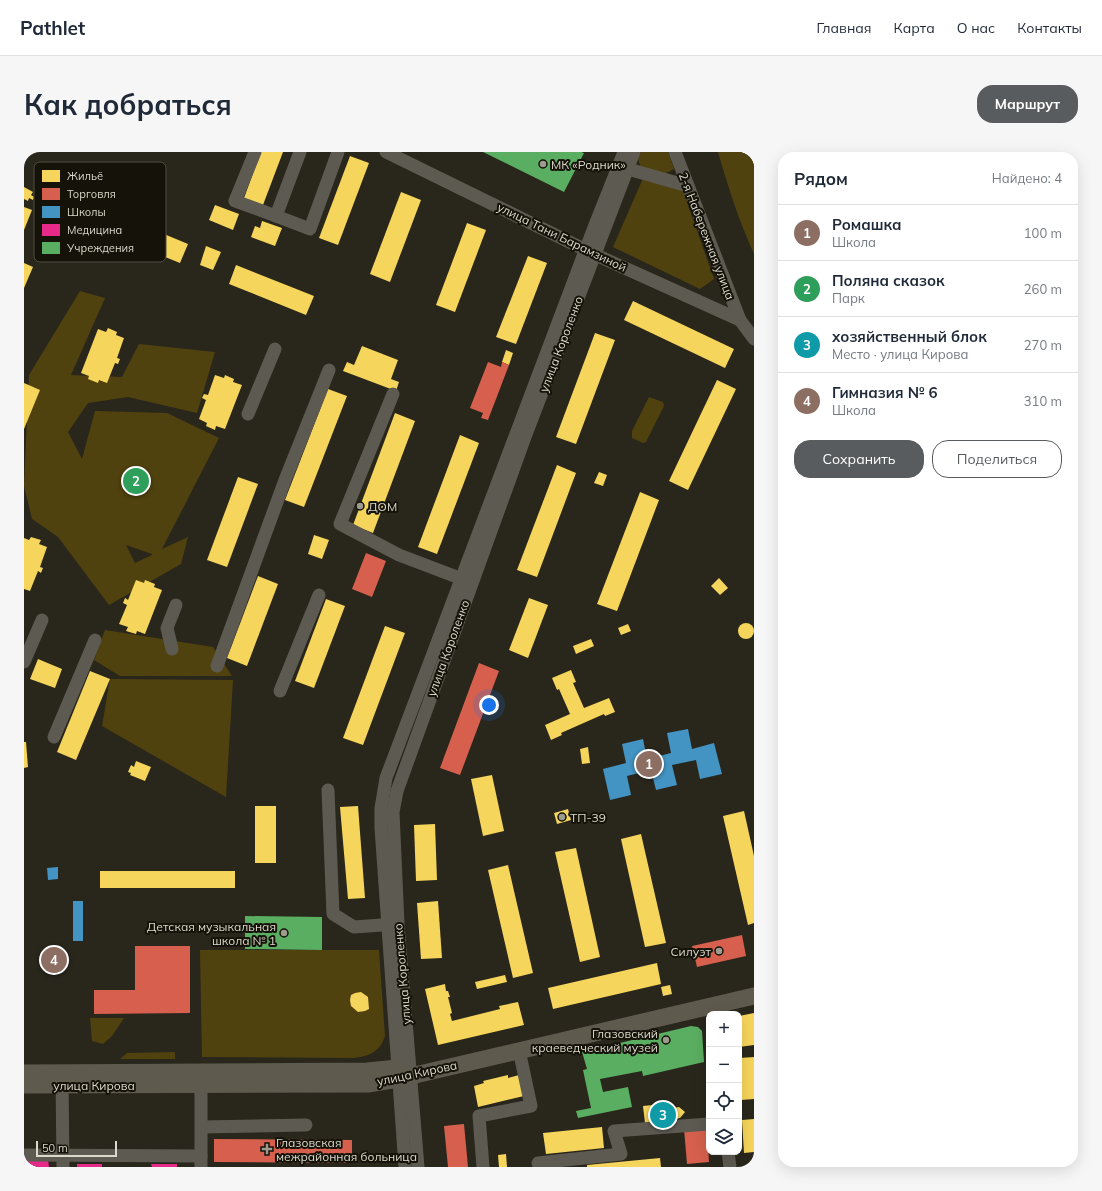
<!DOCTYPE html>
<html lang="ru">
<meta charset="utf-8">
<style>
:root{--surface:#fff;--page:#f6f6f7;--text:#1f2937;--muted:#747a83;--line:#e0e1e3;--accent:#585c5e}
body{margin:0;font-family:Mulish,sans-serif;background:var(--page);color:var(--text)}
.controls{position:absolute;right:12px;bottom:12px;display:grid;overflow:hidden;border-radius:8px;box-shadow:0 4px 16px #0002}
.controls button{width:36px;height:36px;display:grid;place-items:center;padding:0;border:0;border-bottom:1px solid var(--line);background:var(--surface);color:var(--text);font:20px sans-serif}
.scale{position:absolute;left:12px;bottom:10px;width:81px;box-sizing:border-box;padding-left:4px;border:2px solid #dbd8cc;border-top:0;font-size:11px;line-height:14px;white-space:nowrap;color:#dbd8cc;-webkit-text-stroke:3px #141209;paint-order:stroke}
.you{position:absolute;left:465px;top:553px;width:14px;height:14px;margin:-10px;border:3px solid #fff;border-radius:50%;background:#1a73e8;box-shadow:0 0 0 6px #1a73e833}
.badge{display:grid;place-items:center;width:26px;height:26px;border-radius:50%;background:var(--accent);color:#fff;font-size:13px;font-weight:700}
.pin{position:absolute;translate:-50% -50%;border:2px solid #fff;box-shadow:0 1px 4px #0006}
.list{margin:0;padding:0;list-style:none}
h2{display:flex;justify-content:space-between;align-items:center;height:52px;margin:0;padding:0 16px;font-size:17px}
h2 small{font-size:13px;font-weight:400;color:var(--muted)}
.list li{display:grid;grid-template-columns:26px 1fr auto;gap:12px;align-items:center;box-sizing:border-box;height:56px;padding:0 16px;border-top:1px solid var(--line)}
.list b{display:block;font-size:15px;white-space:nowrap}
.list p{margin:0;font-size:13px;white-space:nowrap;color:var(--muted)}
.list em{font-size:13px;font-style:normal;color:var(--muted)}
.actions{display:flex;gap:8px;padding:12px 16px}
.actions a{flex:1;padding:9px 0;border:1px solid var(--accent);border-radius:16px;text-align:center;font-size:14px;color:var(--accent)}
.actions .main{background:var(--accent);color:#fff}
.icon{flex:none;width:22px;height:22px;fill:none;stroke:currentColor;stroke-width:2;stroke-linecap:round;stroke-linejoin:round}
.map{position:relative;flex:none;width:730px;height:1015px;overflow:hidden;border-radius:16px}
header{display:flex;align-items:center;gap:24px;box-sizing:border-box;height:56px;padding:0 20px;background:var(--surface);border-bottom:1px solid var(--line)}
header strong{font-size:19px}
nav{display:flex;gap:22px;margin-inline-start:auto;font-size:14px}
.intro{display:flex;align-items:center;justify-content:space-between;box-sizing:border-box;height:96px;padding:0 24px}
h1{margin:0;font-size:28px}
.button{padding:10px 18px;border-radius:16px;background:var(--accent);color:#fff;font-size:14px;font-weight:700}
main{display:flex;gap:24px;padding:0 24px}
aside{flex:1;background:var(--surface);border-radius:16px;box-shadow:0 4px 16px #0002}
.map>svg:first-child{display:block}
.green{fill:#50420e;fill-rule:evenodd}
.homes{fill:#f6d55c}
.shops{fill:#d6604d}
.schools{fill:#4393c3}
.health{fill:#e7298a}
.public{fill:#5aae61}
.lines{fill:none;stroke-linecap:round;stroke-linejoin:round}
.minor{stroke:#5d5a52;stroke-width:13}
.major{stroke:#5e5a4e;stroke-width:17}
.poi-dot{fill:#9d9a8e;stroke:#141209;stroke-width:1.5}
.labels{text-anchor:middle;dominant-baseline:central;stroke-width:4;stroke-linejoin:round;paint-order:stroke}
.poi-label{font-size:12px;fill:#dbd8cc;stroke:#141209;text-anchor:start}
.street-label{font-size:12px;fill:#dbd8cc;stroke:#141209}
.key{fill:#141209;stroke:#504d44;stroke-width:1}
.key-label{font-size:11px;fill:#dbd8cc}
</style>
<header>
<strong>Pathlet</strong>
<nav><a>Главная</a><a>Карта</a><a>О нас</a><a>Контакты</a></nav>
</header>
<div class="intro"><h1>Как добраться</h1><a class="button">Маршрут</a></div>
<main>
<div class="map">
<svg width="730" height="1015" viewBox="0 0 730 1015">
<rect width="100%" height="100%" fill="#29261c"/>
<g class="green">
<polygon points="617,0 644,0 650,17 640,22 617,16 614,7"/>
<path d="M694 0H730V102C715 69 704 35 694 0Z"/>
<polygon points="620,24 658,36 690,127 676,137 589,95"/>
<path d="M56 139 81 146 47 223 98 225 115 192 191 200 173 261 104 245 64 251 44 280 58 307 71 259 143 261 195 286 138 397 164 385 157 412 85 453 34 385 8 367 0 334 5 223ZM102 393 128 402V403L111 411Z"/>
<polygon points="625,245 639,250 640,254 622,290 619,291 608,286 608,279"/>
<polygon points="81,478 189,495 208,524 96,524 70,508"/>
<polygon points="86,527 209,528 202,645 78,574"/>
<path d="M176 798H355L361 884C356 900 345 904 330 906L178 905Z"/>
<polygon points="66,866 100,866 88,884 79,892 68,889"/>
<polygon points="151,900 151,907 96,907 103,901"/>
</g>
<g class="homes">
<polygon points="237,0 259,0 239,53 220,46"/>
<polygon points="326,4 345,11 314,93 295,86"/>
<polygon points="0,35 9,40 7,43 10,45 9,48 5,46 4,49 0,47"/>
<polygon points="377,40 397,48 366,130 346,122"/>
<polygon points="191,53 215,62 209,78 185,68"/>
<polygon points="0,55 8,58 0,78"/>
<polygon points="87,60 164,92 156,111 79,80"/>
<polygon points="238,69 258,76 251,94 227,85 231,74 236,76"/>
<polygon points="443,71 462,78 431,160 412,153"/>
<polygon points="182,94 197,100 189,118 176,113"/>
<polygon points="504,104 523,111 492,192 472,185"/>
<polygon points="0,111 9,115 0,136"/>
<polygon points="212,113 290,144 282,163 205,132"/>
<polygon points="609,149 710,197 701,216 600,168"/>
<polygon points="84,176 93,180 92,183 100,186 93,206 96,207 94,212 91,211 83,231 75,228 74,231 64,227 65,224 57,221 74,177 82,180"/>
<polygon points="571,181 591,188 552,292 532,285"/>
<polygon points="338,194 374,208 367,227 375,230 372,239 319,219 323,210 330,213"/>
<polygon points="482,198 489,201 485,213 478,210"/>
<polygon points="191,223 200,226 201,223 210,227 209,230 218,233 201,277 192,274 191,278 182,274 183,271 175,267 182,248 178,246 180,242 184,243"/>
<polygon points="693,228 712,237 664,338 645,329"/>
<polygon points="0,231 16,238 0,277"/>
<polygon points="304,237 323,244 280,355 261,348"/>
<polygon points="371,261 391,269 349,381 329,373"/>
<polygon points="436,283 455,291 413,402 394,395"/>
<polygon points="533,313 552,321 513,425 493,418"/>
<polygon points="575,320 583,323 579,334 570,331"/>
<polygon points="214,325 234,332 203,415 183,408"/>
<polygon points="616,340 635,348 593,459 573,452"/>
<polygon points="290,383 305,388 298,407 284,402"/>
<polygon points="7,385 17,388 15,392 23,395 16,415 19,416 17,421 14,419 6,439 0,437 0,386 5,388"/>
<polygon points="234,424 254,432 223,514 203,506"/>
<polygon points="695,426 704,436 696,443 687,434"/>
<polygon points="112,428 120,431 121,428 131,432 130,435 138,438 121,482 113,479 112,482 102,479 104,475 95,472 103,453 99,451 101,446 104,448"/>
<polygon points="505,446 524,453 504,506 485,498"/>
<polygon points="302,447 321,454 290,536 271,529"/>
<circle cx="722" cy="479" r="8"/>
<polygon points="604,472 607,479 597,483 594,476"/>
<polygon points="361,474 381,481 339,593 319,586"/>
<polygon points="567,487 570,494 552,502 549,494"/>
<polygon points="14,507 38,517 31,536 6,527"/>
<polygon points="547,518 552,530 549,531 560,556 585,546 591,560 581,564 580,562 537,581 538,583 527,588 521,573 546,562 535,537 533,538 528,526"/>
<polygon points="66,519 86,527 52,608 33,600"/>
<polygon points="0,590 2,590 4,615 0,616"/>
<polygon points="564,595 566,611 558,612 556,597"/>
<polygon points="112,609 127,615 121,629 106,623 107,621 104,620 107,613 110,615"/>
<polygon points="468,623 480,679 459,684 447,627"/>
<rect x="231" y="654" width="21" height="57"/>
<polygon points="334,654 341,746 324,747 316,655"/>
<polygon points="544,657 547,668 533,672 530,661"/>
<polygon points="720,659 730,704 730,771 724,773 699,664"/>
<polygon points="411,672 413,728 392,729 390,673"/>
<polygon points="617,682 642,791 621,795 597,687"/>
<polygon points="552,696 576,805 556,810 531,700"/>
<polygon points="484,713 509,821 489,826 464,718"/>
<rect x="76" y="719" width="135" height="17"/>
<polygon points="414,749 418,806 397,807 393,751"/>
<polygon points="633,811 637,832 529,857 524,836"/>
<polygon points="481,823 483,830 453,837 451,830"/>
<polygon points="421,832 422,839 424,839 426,845 424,845 428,861 426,862 428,869 476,857 475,854 494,850 500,873 414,893 401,837"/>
<polygon points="646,833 648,842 639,844 637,835"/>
<polygon points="337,840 344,845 345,857 341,859 334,860 327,854 326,848 327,843 331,841"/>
<polygon points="730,861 730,893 715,895 715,864"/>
<polygon points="730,905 730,947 717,948 715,906"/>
<polygon points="484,923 484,926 495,923 500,944 454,955 450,934 460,931 459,929"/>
<polygon points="648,951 649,956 655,955 661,960 656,966 621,971 619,954"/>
<polygon points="730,967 730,1000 720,1001 718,968"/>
<polygon points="578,975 580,996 522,1002 519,981"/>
<polygon points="482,1002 483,1015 475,1015 474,1003"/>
<polygon points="636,1006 637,1015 563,1015 563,1013"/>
</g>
<g class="shops">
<polygon points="464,210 477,215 478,210 485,213 464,268 457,266 459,261 446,256"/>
<polygon points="342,401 362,409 348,445 328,437"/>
<polygon points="455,511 475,519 436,623 416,616"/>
<polygon points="718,783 722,804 673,815 668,794"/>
<polygon points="111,794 166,794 166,861 70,862 70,838 111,838"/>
<polygon points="440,972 444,1015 424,1015 420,974"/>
<polygon points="683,975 685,1010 663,1012 660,977"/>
<polygon points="190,987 328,988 328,1011 190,1010"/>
</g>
<g class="schools">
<polygon points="664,577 668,597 690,591 698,622 676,627 672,608 648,613 653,633 632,638 627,618 603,624 607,643 586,648 579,617 602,611 598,592 619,587 623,607 647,601 643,581"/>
<polygon points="34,715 34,727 24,728 23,716"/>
<rect x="49" y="749" width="10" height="40"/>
</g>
<g class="health">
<polygon points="0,1007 24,1007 25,1015 0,1015"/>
<rect x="53" y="1012" width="25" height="3"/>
<polygon points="127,1012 153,1012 153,1015 128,1015"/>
</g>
<g class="public">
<polygon points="459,0 557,0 560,1 540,40"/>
<polygon points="221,764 298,765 298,798 221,797"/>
<polygon points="667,874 674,875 678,879 680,910 619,924 618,919 576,927 579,940 604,935 608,955 554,966 552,959 567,956 559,918 563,917 558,900"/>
</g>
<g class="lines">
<g class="minor">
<polyline points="231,0 211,49 252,64 276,0"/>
<polyline points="362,0 572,103 716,168"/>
<polyline points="651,0 716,168 730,187"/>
<polyline points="604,17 664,34"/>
<polyline points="252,64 286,77 314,0"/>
<polyline points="369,242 316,372 375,403 446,430"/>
<polyline points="224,262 251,197"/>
<polyline points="148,497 143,476 152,453"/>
<polyline points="0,510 18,468"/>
<polyline points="193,514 261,328 305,218"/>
<polyline points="256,539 295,443"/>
<polyline points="30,585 71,488"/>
<polyline points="304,638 309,762 330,775 372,772"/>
<polyline points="38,925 39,1015"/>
<polyline points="178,975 282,973"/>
<polyline points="704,1000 706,1015"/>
<polyline points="0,1003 177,1004"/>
<polyline points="514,1011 597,1002 590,979 685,972"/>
<polyline points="177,1015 177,924"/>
<polyline points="381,1015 357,676 357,656 362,626 569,78 600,0"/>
<polyline points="394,1015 374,772 369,660 373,639 501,285 610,0"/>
<polyline points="459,1015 455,964 507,954 495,898"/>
</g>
<g class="major">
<polyline points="0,921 343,919 374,916"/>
<polyline points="0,933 344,932 374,927 730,844"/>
</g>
</g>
<g class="poi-dot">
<circle cx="519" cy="12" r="4"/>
<circle cx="336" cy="354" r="4"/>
<circle cx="538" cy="665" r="4"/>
<circle cx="260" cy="781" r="4"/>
<circle cx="695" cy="799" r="4"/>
<circle cx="642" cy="888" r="4"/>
<path d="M241 991h4v4h4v4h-4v4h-4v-4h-4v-4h4z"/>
</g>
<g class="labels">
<g class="poi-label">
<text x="527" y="12">МК «Родник»</text>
<text x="344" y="354">ДОМ</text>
<text x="546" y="665">ТП-39</text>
<text x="252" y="774" text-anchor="end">Детская музыкальная<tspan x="252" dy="14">школа № 1</tspan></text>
<text x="687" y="799" text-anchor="end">Силуэт</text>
<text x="634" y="881" text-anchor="end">Глазовский<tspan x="634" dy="14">краеведческий музей</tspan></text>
<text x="252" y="990">Глазовская<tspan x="252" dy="14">межрайонная больница</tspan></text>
</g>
<g class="street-label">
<text transform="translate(683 84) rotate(69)">2-я Набережная улица</text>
<text transform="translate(538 85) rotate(26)">улица Тани Барамзиной</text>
<text transform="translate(537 192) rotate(-69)">улица Короленко</text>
<text transform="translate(424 496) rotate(-70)">улица Короленко</text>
<text transform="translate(378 822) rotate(-95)">улица Короленко</text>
<text transform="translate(393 921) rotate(-12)">улица Кирова</text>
<text x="70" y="933">улица Кирова</text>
</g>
</g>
<rect x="10" y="10" width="132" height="100" rx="6" class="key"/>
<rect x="18" y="18" width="18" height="12" fill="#f6d55c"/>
<rect x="18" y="36" width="18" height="12" fill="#d6604d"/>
<rect x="18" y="54" width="18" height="12" fill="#4393c3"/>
<rect x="18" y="72" width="18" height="12" fill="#e7298a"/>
<rect x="18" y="90" width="18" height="12" fill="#5aae61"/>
<g class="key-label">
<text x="43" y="28">Жильё</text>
<text x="43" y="46">Торговля</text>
<text x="43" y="64">Школы</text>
<text x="43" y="82">Медицина</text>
<text x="43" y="100">Учреждения</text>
</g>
</svg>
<div class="controls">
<button>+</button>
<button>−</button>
<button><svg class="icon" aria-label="locate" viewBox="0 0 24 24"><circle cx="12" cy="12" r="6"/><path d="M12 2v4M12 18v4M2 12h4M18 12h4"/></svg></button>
<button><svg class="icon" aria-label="layers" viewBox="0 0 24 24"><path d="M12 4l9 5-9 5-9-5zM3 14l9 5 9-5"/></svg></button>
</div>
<div class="scale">50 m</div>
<div class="you"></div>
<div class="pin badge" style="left:625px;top:612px;background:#8d6e63">1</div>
<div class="pin badge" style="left:112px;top:329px;background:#2e9e5b">2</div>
<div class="pin badge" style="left:639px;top:963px;background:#0f9aa8">3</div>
<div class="pin badge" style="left:30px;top:808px;background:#8d6e63">4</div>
</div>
<aside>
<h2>Рядом<small>Найдено: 4</small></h2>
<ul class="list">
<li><span class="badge" style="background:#8d6e63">1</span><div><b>Ромашка</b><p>Школа</p></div><em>100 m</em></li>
<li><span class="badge" style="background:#2e9e5b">2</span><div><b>Поляна сказок</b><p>Парк</p></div><em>260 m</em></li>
<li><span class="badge" style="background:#0f9aa8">3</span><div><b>хозяйственный блок</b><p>Место · улица Кирова</p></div><em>270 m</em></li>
<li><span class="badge" style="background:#8d6e63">4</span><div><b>Гимназия № 6</b><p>Школа</p></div><em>310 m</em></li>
</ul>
<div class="actions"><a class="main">Сохранить</a><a>Поделиться</a></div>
</aside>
</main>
